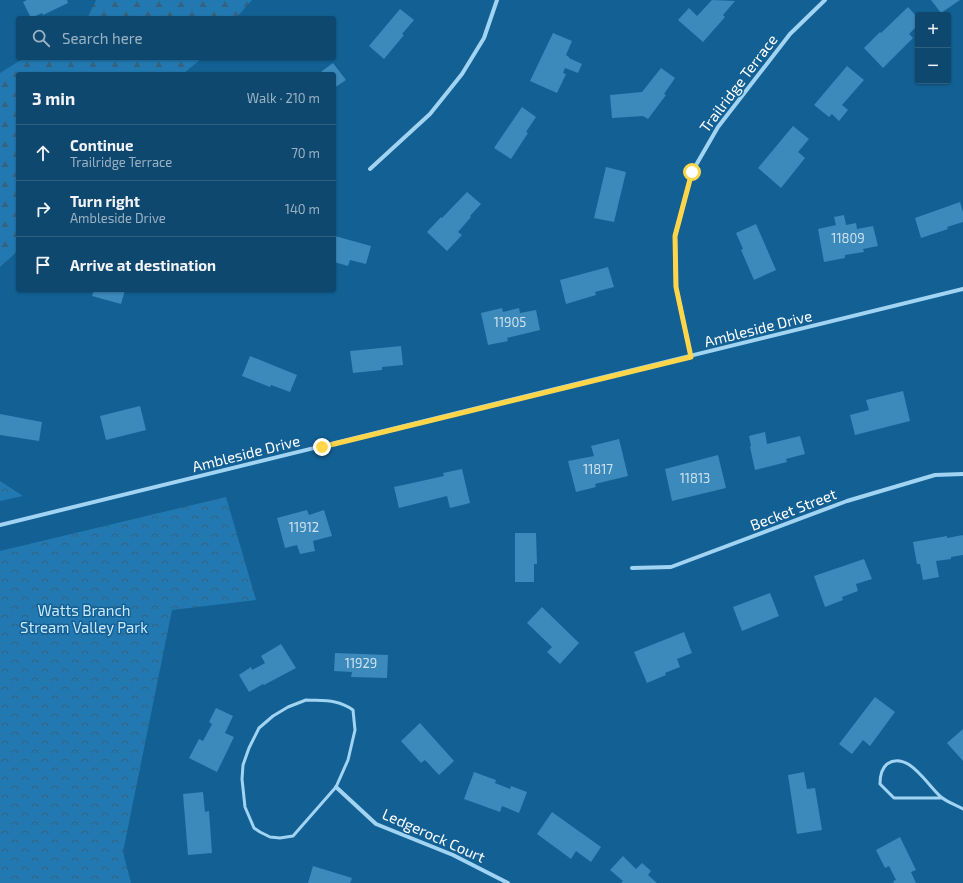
<!DOCTYPE html>
<meta charset="utf-8">
<style>
:root{--surface:#0e486f;--page:#174f74;--text:#f1f3f6;--muted:#9bb2c3;--line:#2e6082}
body{margin:0;font-family:"Exo 2",sans-serif;background:var(--page);color:var(--text)}
.controls{position:absolute;right:12px;top:12px;display:grid;overflow:hidden;border-radius:4px;box-shadow:0 1px 3px #0004}
.controls button{width:36px;height:36px;display:grid;place-items:center;padding:0;border:0;border-bottom:1px solid var(--line);background:var(--surface);color:var(--text);font:20px sans-serif}
.stop{position:absolute;width:12px;height:12px;margin:-9px;border:3px solid #ffd54a;border-radius:50%;background:#fff}
.stop.end{background:#ffd54a;border-color:#fff;box-shadow:0 1px 4px #0008}
.list{margin:0;padding:0;list-style:none}
h2{display:flex;justify-content:space-between;align-items:center;height:52px;margin:0;padding:0 16px;font-size:17px}
h2 small{font-size:13px;font-weight:400;color:var(--muted)}
.list li{display:grid;grid-template-columns:26px 1fr auto;gap:12px;align-items:center;box-sizing:border-box;height:56px;padding:0 16px;border-top:1px solid var(--line)}
.list b{display:block;font-size:15px;white-space:nowrap}
.list p{margin:0;font-size:13px;white-space:nowrap;color:var(--muted)}
.list em{font-size:13px;font-style:normal;color:var(--muted)}
.icon{flex:none;width:22px;height:22px;fill:none;stroke:currentColor;stroke-width:2;stroke-linecap:round;stroke-linejoin:round}
.map{position:relative;flex:none;width:963px;height:883px;overflow:hidden}
.search{position:absolute;background:var(--surface);box-shadow:0 1px 3px #0004;left:16px;top:16px;width:320px;height:44px;display:flex;align-items:center;gap:10px;box-sizing:border-box;padding:0 14px;border-radius:4px;color:var(--muted);font-size:15px}
.panel{position:absolute;background:var(--surface);box-shadow:0 1px 3px #0004;left:16px;top:72px;width:320px;height:220px;border-radius:4px}
.map>svg:first-child{display:block}
.forest{fill:url(#forest-firs)}
.park{fill:url(#park-crowns)}
.building{fill:#3c89bc}
.lines{fill:none;stroke-linecap:round;stroke-linejoin:round}
.lane{stroke:#a1d3f2;stroke-width:3}
.street{stroke:#a1d3f2;stroke-width:4}
.route{stroke:#ffd54a;stroke-width:5}
.labels{text-anchor:middle;dominant-baseline:central;stroke-width:3;stroke-linejoin:round;paint-order:stroke}
.number-label{font-size:13px;fill:#cee2ee}
.street-label{font-size:15px;fill:#fff;stroke:#136094}
.park-label{font-size:15px;fill:#c9e9fd;stroke:#136094}
</style>
<div class="map">
<svg width="963" height="883" viewBox="0 0 963 883">
<defs>
<pattern id="forest-firs" width="22" height="20" patternUnits="userSpaceOnUse"><rect width="22" height="20" fill="#2279b1"/><path d="M5 1l3.5 6h-7zM16 11l3.5 6h-7z" fill="#37627e"/></pattern>
<pattern id="park-crowns" width="20" height="18" patternUnits="userSpaceOnUse"><rect width="20" height="18" fill="#2279b1"/><path d="M2 6a3 3 0 1 1 6 0M12 15a3 3 0 1 1 6 0" fill="none" stroke="#37627e"/></pattern>
</defs>
<rect width="100%" height="100%" fill="#136094"/>
<g class="forest">
<polygon points="96,0 252,0 236,18 86,18 88,17"/>
<polygon points="24,58 202,58 183,74 18,74 18,251 0,267 0,73"/>
</g>
<g class="park">
<polygon points="0,481 23,496 0,501"/>
<polygon points="226,497 256,600 172,610 123,852 131,883 0,883 0,551"/>
</g>
<g class="building">
<polygon points="27,0 67,0 68,3 43,15 42,13 31,18 23,2"/>
<polygon points="712,0 735,1 723,15 725,17 703,42 678,20 689,8 697,16"/>
<polygon points="931,0 960,0 941,13"/>
<polygon points="908,7 918,18 918,25 909,34 913,38 883,68 864,48 880,32 881,33"/>
<polygon points="400,9 414,20 402,34 404,35 384,59 369,46"/>
<polygon points="553,33 572,41 566,55 569,57 569,58 582,64 578,73 565,68 563,73 566,74 557,93 530,81"/>
<polygon points="333,63 346,80 334,88 334,74 318,74"/>
<polygon points="847,66 864,80 842,105 848,110 839,121 832,114 829,117 814,105"/>
<polygon points="661,68 675,78 664,94 666,95 648,119 643,116 612,118 610,95 642,92"/>
<polygon points="522,107 536,117 526,132 528,133 511,159 494,148"/>
<polygon points="793,126 809,139 798,152 805,158 781,188 758,168"/>
<polygon points="606,167 626,172 614,222 594,218"/>
<polygon points="467,192 481,204 470,216 471,217 458,232 462,235 447,251 427,232 441,217 442,218"/>
<polygon points="960,202 963,212 963,222 947,227 948,229 921,238 915,218"/>
<polygon points="844,215 846,225 856,223 857,229 873,226 878,246 863,249 864,252 845,255 845,258 824,262 818,229 836,225 834,217"/>
<polygon points="756,224 776,270 754,280 741,250 743,249 736,233"/>
<polygon points="334,233 336,233 335,236 371,246 366,264 350,260 348,266 334,262"/>
<polygon points="608,267 614,287 595,292 596,295 566,304 560,280"/>
<polygon points="94,290 125,290 121,304 92,296"/>
<polygon points="502,308 503,312 519,308 520,313 536,310 540,330 507,338 508,341 488,345 481,313"/>
<polygon points="401,346 403,365 382,367 382,370 353,373 350,351"/>
<polygon points="250,356 297,375 290,392 271,385 270,387 242,376"/>
<polygon points="903,391 910,421 855,435 850,415 869,410 866,400"/>
<polygon points="140,406 146,430 106,440 100,416"/>
<polygon points="0,414 42,422 39,441 0,435"/>
<polygon points="765,432 767,444 800,436 805,454 786,459 787,462 755,470 750,447 751,446 749,436"/>
<polygon points="619,439 628,476 595,484 596,487 576,492 568,461 594,456 591,446"/>
<polygon points="718,455 726,488 672,501 665,469"/>
<polygon points="462,469 470,503 450,508 447,496 399,508 394,487 444,476 443,473"/>
<polygon points="307,510 309,515 324,510 332,536 313,541 315,551 300,554 297,545 285,548 277,518"/>
<polygon points="515,533 536,533 537,564 534,564 534,582 515,582"/>
<polygon points="963,535 963,555 951,557 951,559 936,561 939,577 923,580 920,564 917,564 913,542 947,536 947,538"/>
<polygon points="864,559 872,579 856,584 858,591 842,597 843,600 825,607 814,576"/>
<polygon points="770,593 779,616 742,631 733,607"/>
<polygon points="542,607 579,643 560,664 547,652 552,647 527,623"/>
<polygon points="684,632 692,653 677,659 680,667 665,673 666,675 647,683 634,652"/>
<polygon points="281,644 296,668 264,685 263,684 249,692 239,675 251,667 252,670 265,663 261,656"/>
<polygon points="335,653 388,655 387,678 351,677 352,672 334,671"/>
<polygon points="875,697 895,712 870,746 863,740 852,754 839,744"/>
<polygon points="216,708 233,716 225,733 234,737 217,772 189,758 199,739 203,741 212,724 209,722"/>
<polygon points="420,723 454,761 439,775 425,760 421,763 401,741"/>
<polygon points="963,729 963,761 947,743"/>
<polygon points="474,772 496,780 495,783 510,789 511,786 527,792 519,813 502,806 500,812 464,799"/>
<polygon points="804,772 807,789 815,788 822,830 797,834 788,775"/>
<polygon points="203,792 205,812 209,811 212,853 188,855 183,794"/>
<polygon points="552,812 601,847 591,862 576,851 571,859 537,834"/>
<polygon points="900,837 916,870 911,872 916,883 894,883 893,881 896,880 889,866 885,868 876,850"/>
<polygon points="623,856 636,869 642,863 651,871 648,875 657,883 621,883 623,881 610,870"/>
<polygon points="313,866 352,878 350,883 308,883"/>
</g>
<g class="lines">
<g class="lane">
<path d="M306 700C324 701 338 699 353 710L355 730 348 760 336 787 293 836 280 838 270 837 260 832 254 828 245 807 242 779 243 765 249 748 259 728 273 716 288 707Z"/>
<path d="M942 798H894L880 784C880 776 881 769 887 764 908 750 927 785 941 797 947 802 956 805 963 809"/>
</g>
<g class="street">
<polyline points="370,169 430,114 462,74 484,38 497,0"/>
<polyline points="691,357 676,287 675,236 692,172 718,127 790,34 825,0"/>
<polyline points="0,525 963,289"/>
<polyline points="632,568 671,567 847,501 935,475 963,474"/>
<polyline points="336,787 376,824 453,855 508,883"/>
</g>
</g>
<g class="lines">
<polyline class="route" points="322,447 691,357 676,287 675,236 692,172"/>
</g>
<g class="labels">
<g class="number-label">
<text x="848" y="238">11809</text>
<text x="510" y="322">11905</text>
<text x="598" y="469">11817</text>
<text x="695" y="478">11813</text>
<text x="304" y="527">11912</text>
<text x="361" y="663">11929</text>
</g>
<g class="street-label">
<text transform="translate(738 83) rotate(-53)">Trailridge Terrace</text>
<text transform="translate(758 328) rotate(-14)">Ambleside Drive</text>
<text transform="translate(246 453) rotate(-14)">Ambleside Drive</text>
<text transform="translate(793 509) rotate(-21)">Becket Street</text>
<text transform="translate(434 835) rotate(24)">Ledgerock Court</text>
</g>
<g class="park-label">
<text x="84" y="610">Watts Branch<tspan x="84" dy="17">Stream Valley Park</tspan></text>
</g>
</g>
</svg>
<div class="controls">
<button>+</button>
<button>−</button>
</div>
<div class="stop" style="left:692px;top:172px"></div>
<div class="stop end" style="left:322px;top:447px"></div>
<div class="search"><svg class="icon" aria-label="search" viewBox="0 0 24 24"><circle cx="10" cy="10" r="6"/><path d="M15 15l6 6"/></svg>Search here</div>
<section class="panel">
<h2>3 min<small>Walk · 210 m</small></h2>
<ul class="list">
<li><svg class="icon" aria-label="ahead" viewBox="0 0 24 24"><path d="M12 20V5M6 11l6-6 6 6"/></svg><div><b>Continue</b><p>Trailridge Terrace</p></div><em>70 m</em></li>
<li><svg class="icon" aria-label="right" viewBox="0 0 24 24"><path d="M7 20v-9h11M14 6l5 5-5 5"/></svg><div><b>Turn right</b><p>Ambleside Drive</p></div><em>140 m</em></li>
<li><svg class="icon" aria-label="arrive" viewBox="0 0 24 24"><path d="M6 21V4h12l-3 4 3 4H6"/></svg><div><b>Arrive at destination</b></div></li>
</ul>
</section>
</div>
